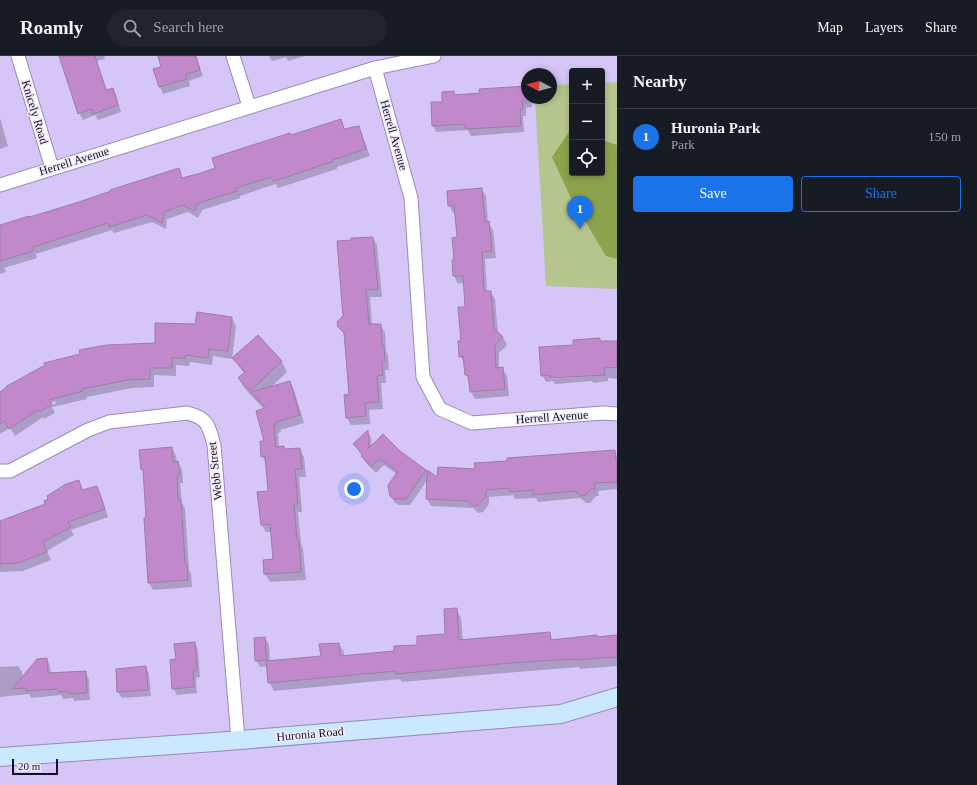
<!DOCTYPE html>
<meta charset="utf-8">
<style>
:root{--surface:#171b24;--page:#20242c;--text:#f1f3f6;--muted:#9ea1a6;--line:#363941;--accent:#1a73e8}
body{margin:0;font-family:Georgia,serif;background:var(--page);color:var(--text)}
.controls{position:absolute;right:12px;top:12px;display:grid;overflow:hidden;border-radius:4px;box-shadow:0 2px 6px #0003}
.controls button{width:36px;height:36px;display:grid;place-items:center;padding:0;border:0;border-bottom:1px solid var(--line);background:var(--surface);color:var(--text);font:20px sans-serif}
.compass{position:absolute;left:521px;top:12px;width:36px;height:36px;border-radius:50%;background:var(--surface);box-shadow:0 2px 6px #0003;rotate:277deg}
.scale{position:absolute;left:12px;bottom:10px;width:46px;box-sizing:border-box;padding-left:4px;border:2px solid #150f20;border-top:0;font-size:11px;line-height:14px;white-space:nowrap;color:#150f20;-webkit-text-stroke:3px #f2edfc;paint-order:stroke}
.you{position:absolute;left:354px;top:433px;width:14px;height:14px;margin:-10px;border:3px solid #fff;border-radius:50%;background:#1a73e8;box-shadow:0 0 0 6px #1a73e833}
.badge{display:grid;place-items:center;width:26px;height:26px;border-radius:50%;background:var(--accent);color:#fff;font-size:13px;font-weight:700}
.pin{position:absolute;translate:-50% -33px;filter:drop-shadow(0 1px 2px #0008)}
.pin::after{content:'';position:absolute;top:21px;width:14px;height:12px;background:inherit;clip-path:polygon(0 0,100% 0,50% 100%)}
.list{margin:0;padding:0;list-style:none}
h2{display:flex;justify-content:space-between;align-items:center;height:52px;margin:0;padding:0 16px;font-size:17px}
h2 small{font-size:13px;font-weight:400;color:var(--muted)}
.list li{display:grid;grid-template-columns:26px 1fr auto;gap:12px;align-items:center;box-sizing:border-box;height:56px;padding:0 16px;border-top:1px solid var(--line)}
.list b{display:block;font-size:15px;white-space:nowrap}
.list p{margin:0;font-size:13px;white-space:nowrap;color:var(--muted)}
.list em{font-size:13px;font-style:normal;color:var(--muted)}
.actions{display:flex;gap:8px;padding:12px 16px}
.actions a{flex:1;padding:9px 0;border:1px solid var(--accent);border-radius:4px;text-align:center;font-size:14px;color:var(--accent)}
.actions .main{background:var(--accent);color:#fff}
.icon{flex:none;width:22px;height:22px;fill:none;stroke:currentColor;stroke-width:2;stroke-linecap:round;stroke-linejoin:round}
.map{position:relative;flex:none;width:617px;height:729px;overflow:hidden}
header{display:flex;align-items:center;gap:24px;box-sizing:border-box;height:56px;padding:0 20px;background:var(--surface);border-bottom:1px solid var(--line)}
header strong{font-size:19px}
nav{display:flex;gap:22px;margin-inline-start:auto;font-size:14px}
.search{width:280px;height:36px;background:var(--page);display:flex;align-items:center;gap:10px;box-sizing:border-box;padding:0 14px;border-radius:22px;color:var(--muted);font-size:15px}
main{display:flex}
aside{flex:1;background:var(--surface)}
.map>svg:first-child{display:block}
.green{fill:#b5c58e}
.forest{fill:#8da24d}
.shadow{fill:#0003;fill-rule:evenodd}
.building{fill:#c188cc;stroke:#9e7ca4}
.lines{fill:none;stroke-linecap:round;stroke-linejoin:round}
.minor-casing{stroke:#9a89b8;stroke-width:15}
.secondary-casing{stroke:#9a89b8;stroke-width:20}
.minor{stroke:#fff;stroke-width:13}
.secondary{stroke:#cae9fe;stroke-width:18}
.labels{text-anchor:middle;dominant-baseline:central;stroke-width:3;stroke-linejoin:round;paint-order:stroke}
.street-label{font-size:12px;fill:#150f20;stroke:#f2edfc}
</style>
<header>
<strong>Roamly</strong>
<div class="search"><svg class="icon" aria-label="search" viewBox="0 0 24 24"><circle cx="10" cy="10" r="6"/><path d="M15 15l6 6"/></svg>Search here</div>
<nav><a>Map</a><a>Layers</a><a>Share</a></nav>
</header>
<main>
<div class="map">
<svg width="617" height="729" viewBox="0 0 617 729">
<rect width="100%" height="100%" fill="#d6c5f7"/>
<polygon class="green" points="617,26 617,233 546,230 535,42 551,42 551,29 572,28 572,117 602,117 602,27"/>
<polygon class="forest" points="571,73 572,117 602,117 602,84 617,89 617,203 606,200 570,140 552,101"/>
<g class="shadow">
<polygon points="61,0 104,0 105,3 97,5 107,35 112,33 116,39 121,56 98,64 95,59 83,64 79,57"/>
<polygon points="159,0 196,0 203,20 189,25 190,30 163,38 160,31 154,14 162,11"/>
<polygon points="269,0 305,0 288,5 286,1 272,5"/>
<polygon points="527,31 527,42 531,42 532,51 526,52 526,60 523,60 524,76 471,80 468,74 436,76 433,69 443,47 454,36 456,40 481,38"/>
<polygon points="0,62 8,90 0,93"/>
<polygon points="340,64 345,74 358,71 362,78 370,100 337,111 337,113 278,132 276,128 240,140 240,142 202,154 198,162 188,156 167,163 166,173 152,166 114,177 112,174 36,198 37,202 4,212 6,216 0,218 0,175 30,162 178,113 183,123 216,113 291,80"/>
<polygon points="481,133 486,140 488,167 493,174 496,202 485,203 487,236 490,236 495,243 498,277 503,281 507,289 499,297 499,313 502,312 507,320 509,340 475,343 471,336 470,326 466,319 465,308 460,300 466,251 464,227 458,228 454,220 453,205 455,205 458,182 455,157 453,157 449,149"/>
<polygon points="373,182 377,189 382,241 370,241 372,269 380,269 385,276 386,295 388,299 389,314 385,314 386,327 381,327 383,353 369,354 370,368 351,369 347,362 350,339 345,280 339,271 344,261"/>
<path d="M232 262 236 270 232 303 213 300 212 309 190 306 189 310 176 309V320L154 319V331L132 332 87 341V343L52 351 55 357 44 363 43 361 15 380 10 372 0 378V337L156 287 196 269ZM55 345 56 347 38 357V355Z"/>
<polygon points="258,280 282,306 287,316 271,331 290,326 294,334 304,367 280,374 281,376 278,377 279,391 283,391 285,394 300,393 304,401 306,421 299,421 302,456 298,456 301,488 303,493 306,524 270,526 265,518 264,505 274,504 271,476 266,476 261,468 270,436 267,409 262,400 265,386 265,354 245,333 239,323 245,318 240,312 234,302"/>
<path d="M599 283 601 286H617V323L608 322V325L593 327 592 325 555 328 553 325 546 326 542 319 574 290ZM593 318V320L550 323V321Z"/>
<polygon points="367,375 371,381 372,391 399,396 426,414 428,419 438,423 508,406 615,396 617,400 617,433 598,435 599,440 596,440 590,447 586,447 580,442 538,446 536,442 515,443 513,439 489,441 489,448 483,456 478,457 473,452 431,450 427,443 428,423 410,449 399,449 395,447 391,440 397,418 384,409 376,417 366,407 362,400 354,388"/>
<polygon points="172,392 176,400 177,407 178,406 182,414 183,427 180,427 182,447 185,452 189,514 191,517 192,531 153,534 149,527 147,462 144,418 142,413"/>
<polygon points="78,425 83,435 96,431 101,439 108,461 71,474 74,479 47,495 51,504 23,515 0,516 0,480"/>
<polygon points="456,553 461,562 463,584 549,578 553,584 617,582 617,610 580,613 579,611 517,616 402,626 400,623 274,635 269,626 268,610 260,611 256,604 265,582 269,589 270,605 322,601 339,588 344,596 344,600 395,595 418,590 446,579"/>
<polygon points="195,587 198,594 200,621 196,622 197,637 177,639 173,632 177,604"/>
<polygon points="47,603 50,610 51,618 85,616 89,623 90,644 74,645 73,642 63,643 61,639 31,642 29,638 0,641 0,611 18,610 22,616 22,622"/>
<polygon points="146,611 149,618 151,640 122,642 118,636"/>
</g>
<g class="building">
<polygon points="59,0 95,0 106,34 113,32 118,49 93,58 91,53 78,58"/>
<polygon points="158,0 196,0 200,14 186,18 187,23 159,31 153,13 161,11"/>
<polygon points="527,30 527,45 522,45 523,53 520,54 521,70 466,73 465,68 432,70 431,46 442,46 442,36 454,35 454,39 480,37 479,33"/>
<polygon points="341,63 344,73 359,70 366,93 333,104 334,105 287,121 273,125 271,121 236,132 237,135 198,147 194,155 183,149 164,156 162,167 147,159 109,171 108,167 33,191 34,195 0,205 0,169 29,160 30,161 79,146 111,135 110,134 179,112 182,122 201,117 215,112 212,102 290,77 291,79"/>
<polygon points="482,132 485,166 489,165 492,195 482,196 484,235 491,235 494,272 503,281 495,289 496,312 503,311 505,333 470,336 468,319 465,319 463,300 459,301 458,285 461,285 458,251 465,251 463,220 453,220 452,204 454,204 452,182 457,181 454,149 448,150 447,135"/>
<polygon points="373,181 378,233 366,234 369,268 381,268 382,290 384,290 385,306 382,307 383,319 377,320 379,346 365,347 366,360 346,362 344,339 349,338 344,277 338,271 337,266 343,260 337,185 351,184 351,182"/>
<polygon points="197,256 232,261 228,295 209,293 208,302 186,299 185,302 172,302 172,312 150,312 150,323 127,324 83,333 83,335 49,344 52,349 39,356 38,354 9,373 4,365 0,368 0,336 7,331 7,330 45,309 44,307 80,298 79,294 107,289 155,287 155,267 195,268"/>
<polygon points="258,279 282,305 250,335 238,322 245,316 232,302"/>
<polygon points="600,282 600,285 617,285 617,312 604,311 605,319 550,322 550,319 541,320 539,291 573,289 573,284"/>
<polygon points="290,325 300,359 276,366 277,368 274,369 276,391 284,390 284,393 300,392 302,413 295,413 298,448 294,448 297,484 299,484 301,516 264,518 263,504 273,503 270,468 261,469 257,436 268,435 265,400 261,401 260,385 264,385 256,355 265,352 251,336"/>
<polygon points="368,374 369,392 383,378 400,395 426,414 406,443 394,443 390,440 388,429 398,415 380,403 371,411 361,400 363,398 353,388"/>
<polygon points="172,391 173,406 178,405 180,419 177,420 178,444 181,444 185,508 187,508 188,524 148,527 144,462 146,461 143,413 141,414 139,394"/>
<polygon points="615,394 616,405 617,405 617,426 595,427 595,433 591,433 586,439 581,440 575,435 533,439 533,434 510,436 509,432 486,434 486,441 478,449 473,450 468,445 426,443 427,414 437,421 438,411 475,413 474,407 507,405 507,402"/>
<polygon points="79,424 82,434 97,430 105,453 68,466 71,471 43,486 47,496 18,507 0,508 0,465 45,448 44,445 48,443 47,440 66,428"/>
<polygon points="457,552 459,584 550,576 551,584 597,579 597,581 617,579 617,601 574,604 574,603 511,607 396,618 396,615 268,627 266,605 321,600 319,588 339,587 340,600 394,595 394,590 417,589 417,580 445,578 444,553"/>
<polygon points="265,581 267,604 255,605 254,582"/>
<polygon points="195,586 197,615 193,615 194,631 172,633 170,604 176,603 174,588"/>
<polygon points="47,602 48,617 86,615 87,637 70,638 69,636 58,636 58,633 26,635 26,632 12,633 37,603"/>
<polygon points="146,610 148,634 117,636 116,613"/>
</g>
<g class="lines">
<g class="minor-casing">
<g id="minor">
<polyline points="18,0 52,112"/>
<polyline points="233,0 249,50"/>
<polyline points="375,12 411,142 423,321 440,353 472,367 603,357 617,358"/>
<polyline points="0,129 375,12 434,0"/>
<path d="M0 415H10L88 374 109 366 187 357C208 362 209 370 214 389L238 684"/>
</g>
</g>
<g class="secondary-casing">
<polyline id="secondary" points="0,701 215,686 561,658 617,641"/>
</g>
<use href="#minor" class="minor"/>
<use href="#secondary" class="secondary"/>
</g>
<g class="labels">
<g class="street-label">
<text transform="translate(35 56) rotate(73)">Knicely Road</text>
<text transform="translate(394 79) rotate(74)">Herrell Avenue</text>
<text transform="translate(74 105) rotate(-17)">Herrell Avenue</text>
<text transform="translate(552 361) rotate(-4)">Herrell Avenue</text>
<text transform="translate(215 415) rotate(-96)">Webb Street</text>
<text transform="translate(310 678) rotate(-5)">Huronia Road</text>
</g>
</g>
</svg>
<div class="controls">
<button>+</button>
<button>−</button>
<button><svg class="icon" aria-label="locate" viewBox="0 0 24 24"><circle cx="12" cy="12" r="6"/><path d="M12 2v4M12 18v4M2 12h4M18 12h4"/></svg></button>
</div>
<svg class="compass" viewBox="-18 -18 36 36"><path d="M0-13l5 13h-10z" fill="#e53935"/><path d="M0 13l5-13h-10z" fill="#9ea1a6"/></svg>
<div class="scale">20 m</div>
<div class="you"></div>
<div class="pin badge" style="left:580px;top:173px">1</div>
</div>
<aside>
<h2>Nearby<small></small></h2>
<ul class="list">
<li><span class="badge">1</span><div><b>Huronia Park</b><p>Park</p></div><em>150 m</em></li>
</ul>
<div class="actions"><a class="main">Save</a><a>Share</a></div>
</aside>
</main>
